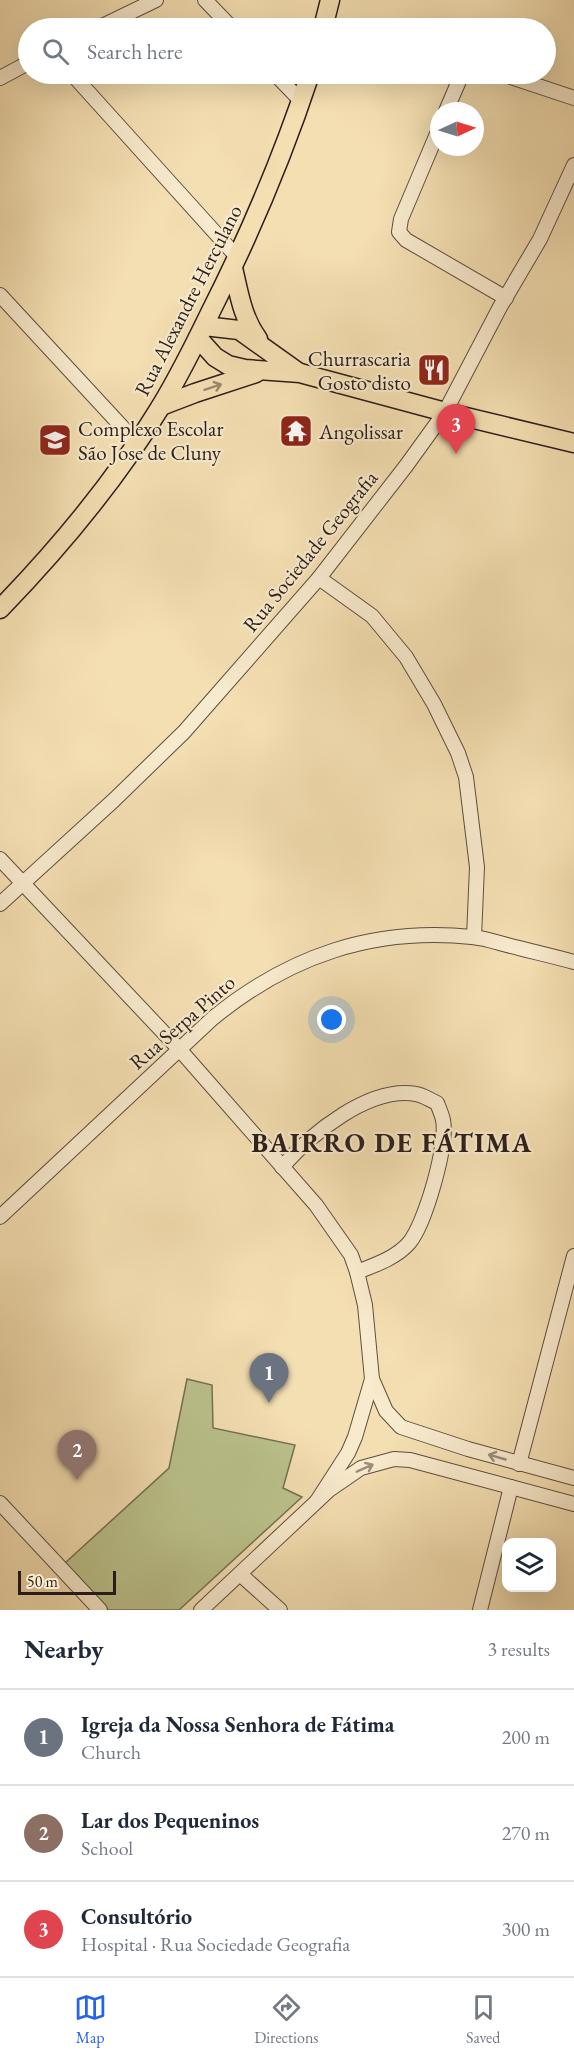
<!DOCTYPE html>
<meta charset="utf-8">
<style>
:root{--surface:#fff;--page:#f6f6f7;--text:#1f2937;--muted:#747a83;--line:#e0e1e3;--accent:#2563eb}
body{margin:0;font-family:"EB Garamond",serif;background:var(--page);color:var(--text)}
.controls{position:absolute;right:18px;bottom:18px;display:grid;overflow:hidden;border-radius:12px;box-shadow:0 6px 24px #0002}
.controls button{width:54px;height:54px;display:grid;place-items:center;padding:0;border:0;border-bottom:2px solid var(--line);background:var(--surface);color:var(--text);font:30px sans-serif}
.compass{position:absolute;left:430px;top:102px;width:54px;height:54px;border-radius:50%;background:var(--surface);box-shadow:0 6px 24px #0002;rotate:86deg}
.scale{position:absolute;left:18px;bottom:15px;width:98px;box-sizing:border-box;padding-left:6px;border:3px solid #2b1e1a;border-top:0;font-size:16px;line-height:21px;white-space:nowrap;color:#2b1e1a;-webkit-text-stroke:4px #f8eacd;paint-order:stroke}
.you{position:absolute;left:332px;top:1020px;width:21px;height:21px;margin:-15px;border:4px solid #fff;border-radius:50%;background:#1a73e8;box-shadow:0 0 0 9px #1a73e833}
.badge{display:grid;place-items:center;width:39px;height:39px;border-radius:50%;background:var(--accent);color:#fff;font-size:20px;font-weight:700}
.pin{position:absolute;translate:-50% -50px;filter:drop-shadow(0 2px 3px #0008)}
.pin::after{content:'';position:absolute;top:32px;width:21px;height:18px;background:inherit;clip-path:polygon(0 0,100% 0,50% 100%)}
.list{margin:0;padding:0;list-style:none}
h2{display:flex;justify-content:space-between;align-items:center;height:78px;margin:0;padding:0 24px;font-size:26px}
h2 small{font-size:20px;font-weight:400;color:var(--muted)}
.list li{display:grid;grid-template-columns:39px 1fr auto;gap:18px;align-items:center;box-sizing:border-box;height:96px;padding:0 24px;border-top:2px solid var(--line)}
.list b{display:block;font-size:22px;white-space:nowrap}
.list p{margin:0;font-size:20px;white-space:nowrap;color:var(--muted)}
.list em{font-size:20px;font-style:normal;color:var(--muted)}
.icon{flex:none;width:33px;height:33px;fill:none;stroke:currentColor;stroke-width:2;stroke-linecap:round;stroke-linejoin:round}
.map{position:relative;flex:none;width:574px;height:1610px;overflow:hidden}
.search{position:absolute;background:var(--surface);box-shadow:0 6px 24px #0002;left:18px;right:18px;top:18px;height:66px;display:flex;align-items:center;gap:15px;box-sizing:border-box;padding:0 21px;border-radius:33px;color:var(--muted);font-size:22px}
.sheet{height:366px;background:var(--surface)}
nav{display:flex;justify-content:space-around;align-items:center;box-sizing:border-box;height:84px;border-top:2px solid var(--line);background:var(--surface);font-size:16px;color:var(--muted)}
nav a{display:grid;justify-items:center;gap:3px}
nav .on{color:var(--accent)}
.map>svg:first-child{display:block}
.green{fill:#bbc28c;stroke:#737053;stroke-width:1.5}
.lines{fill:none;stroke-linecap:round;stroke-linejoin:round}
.minor-casing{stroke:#5d4e40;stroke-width:16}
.major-casing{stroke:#2b1e1a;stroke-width:21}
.minor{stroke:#f8eacd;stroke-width:14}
.major{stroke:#f4dfb2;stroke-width:18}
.oneway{stroke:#9a886e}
.oneway2{stroke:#9c8e7c}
.labels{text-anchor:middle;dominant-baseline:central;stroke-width:4.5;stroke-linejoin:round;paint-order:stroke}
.street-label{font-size:21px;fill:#2b1e1a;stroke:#f8eacd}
.poi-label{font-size:21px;fill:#2b1e1a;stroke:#f8eacd;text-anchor:start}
.district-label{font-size:27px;font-weight:bold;letter-spacing:1.5px;fill:#2b1e1a;stroke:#f8eacd}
</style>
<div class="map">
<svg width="574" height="1610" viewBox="0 0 574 1610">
<rect width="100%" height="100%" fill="#f4dfb2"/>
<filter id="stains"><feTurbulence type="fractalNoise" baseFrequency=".00333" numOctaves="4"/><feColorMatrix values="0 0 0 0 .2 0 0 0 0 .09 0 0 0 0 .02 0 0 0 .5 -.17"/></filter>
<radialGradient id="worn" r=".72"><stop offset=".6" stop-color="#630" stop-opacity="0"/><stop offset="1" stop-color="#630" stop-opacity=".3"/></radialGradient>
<polygon class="green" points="187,1379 212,1385 213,1428 295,1445 283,1488 302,1497 179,1610 108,1610 65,1563 169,1468"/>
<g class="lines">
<g class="minor-casing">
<g id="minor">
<polyline points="205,0 232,28"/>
<polyline points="98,28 156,0"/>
<polyline points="72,74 238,258"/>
<polyline points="275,74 301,101"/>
<polyline points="502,74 574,98"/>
<polyline points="0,78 28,63"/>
<polyline points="446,111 462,74"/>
<polyline points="439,129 401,219 399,232 406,240 506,298"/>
<polyline points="0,295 137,443"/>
<polyline points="319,578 372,616 406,657 434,704 458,753 466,777 477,867 474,937"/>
<polyline points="0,859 180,1050 316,1205 351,1255 357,1272 365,1305 372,1379 355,1437 348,1453 317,1501"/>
<polyline points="0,904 114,800 184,732 319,578 406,466 445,412 500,307 540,239 574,165"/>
<path d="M282 1167C311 1134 369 1086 416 1094 423 1095 430 1100 437 1103 439 1108 442 1115 443 1120 448 1145 425 1224 409 1243 396 1258 375 1265 357 1272"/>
<path d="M0 1217 213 1018C289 956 373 927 472 937 484 938 496 942 507 945 530 951 552 956 574 962"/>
<polyline points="372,1379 386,1411 401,1427 468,1449 574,1478"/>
<polyline points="519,1464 574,1256"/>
<polyline points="0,1503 100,1610"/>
<polyline points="240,1574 280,1610"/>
<polyline points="201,1610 329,1490 361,1468 394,1459 410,1460 574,1504"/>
<polyline points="480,1610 511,1487"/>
</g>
</g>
<g class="major-casing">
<g id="major">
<polyline points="323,28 330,0"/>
<path d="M233 268C239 293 242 317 258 339"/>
<polyline points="204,326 239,330 298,372"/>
<polyline points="198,338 215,357 228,365 245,369 300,373 445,412 574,443"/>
<polyline points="161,406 195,393 256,373"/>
<path d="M0 609C60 547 116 480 161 406 179 376 195 344 210 313 249 236 283 156 310 74"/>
</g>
</g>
<use href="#minor" class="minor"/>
<use href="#major" class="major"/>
</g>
<defs><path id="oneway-shaft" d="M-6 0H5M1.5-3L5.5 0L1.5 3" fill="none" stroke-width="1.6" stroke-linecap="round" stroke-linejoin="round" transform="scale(1.5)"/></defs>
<use class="oneway" href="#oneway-shaft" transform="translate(213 387) rotate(-18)"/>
<g class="oneway2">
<use href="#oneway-shaft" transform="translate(497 1457) rotate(-164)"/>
<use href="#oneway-shaft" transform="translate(365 1468) rotate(-24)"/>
</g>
<defs>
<g id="restaurant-square" transform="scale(1.725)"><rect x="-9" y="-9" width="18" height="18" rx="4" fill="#8f2418" stroke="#f8eacd"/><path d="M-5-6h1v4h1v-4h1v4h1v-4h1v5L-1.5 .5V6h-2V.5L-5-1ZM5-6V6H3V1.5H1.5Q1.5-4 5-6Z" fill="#fff"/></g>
<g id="temple-square" transform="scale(1.725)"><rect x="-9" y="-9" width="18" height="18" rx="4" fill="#8f2418" stroke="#f8eacd"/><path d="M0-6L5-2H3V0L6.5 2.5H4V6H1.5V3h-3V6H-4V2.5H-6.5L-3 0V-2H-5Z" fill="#fff"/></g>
<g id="school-square" transform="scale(1.725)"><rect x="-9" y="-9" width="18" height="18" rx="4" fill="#8f2418" stroke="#f8eacd"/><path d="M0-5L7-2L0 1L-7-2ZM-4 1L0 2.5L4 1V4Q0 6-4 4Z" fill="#fff"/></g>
</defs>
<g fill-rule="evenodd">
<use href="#restaurant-square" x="434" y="370"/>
<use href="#temple-square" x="296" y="431"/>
<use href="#school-square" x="55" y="440"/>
</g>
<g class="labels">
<g class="street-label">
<text transform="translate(188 300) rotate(-63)">Rua Alexandre Herculano</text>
<text transform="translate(310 551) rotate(-51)">Rua Sociedade Geografia</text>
<text transform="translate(182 1022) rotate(-41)">Rua Serpa Pinto</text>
</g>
<g class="poi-label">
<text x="411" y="358" text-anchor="end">Churrascaria<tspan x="411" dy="24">Gosto disto</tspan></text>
<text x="78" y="428">Complexo Escolar<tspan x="78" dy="24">São Jose de Cluny</tspan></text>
<text x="319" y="431">Angolissar</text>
</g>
<g class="district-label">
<text x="392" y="1142">BAIRRO DE FÁTIMA</text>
</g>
</g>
<rect width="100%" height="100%" filter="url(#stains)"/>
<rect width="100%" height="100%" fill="url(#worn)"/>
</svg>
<div class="controls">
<button><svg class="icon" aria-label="layers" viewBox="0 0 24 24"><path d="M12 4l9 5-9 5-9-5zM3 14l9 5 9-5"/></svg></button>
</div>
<svg class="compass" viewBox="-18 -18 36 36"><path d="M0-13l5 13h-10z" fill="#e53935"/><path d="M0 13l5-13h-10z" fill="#747a83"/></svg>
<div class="scale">50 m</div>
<div class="you"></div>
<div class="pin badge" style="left:269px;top:1403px;background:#6b7280">1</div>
<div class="pin badge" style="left:77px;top:1480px;background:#8d6e63">2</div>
<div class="pin badge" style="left:456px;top:454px;background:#e0444e">3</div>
<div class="search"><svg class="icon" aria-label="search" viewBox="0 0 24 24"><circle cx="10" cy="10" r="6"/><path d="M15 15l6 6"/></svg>Search here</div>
</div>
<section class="sheet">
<h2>Nearby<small>3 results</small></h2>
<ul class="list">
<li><span class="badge" style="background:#6b7280">1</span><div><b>Igreja da Nossa Senhora de Fátima</b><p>Church</p></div><em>200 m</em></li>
<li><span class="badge" style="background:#8d6e63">2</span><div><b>Lar dos Pequeninos</b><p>School</p></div><em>270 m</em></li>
<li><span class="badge" style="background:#e0444e">3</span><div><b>Consultório</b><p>Hospital · Rua Sociedade Geografia</p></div><em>300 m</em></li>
</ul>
</section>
<nav>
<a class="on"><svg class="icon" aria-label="map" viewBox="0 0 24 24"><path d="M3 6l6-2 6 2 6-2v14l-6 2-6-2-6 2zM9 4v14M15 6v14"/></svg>Map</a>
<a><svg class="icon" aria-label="directions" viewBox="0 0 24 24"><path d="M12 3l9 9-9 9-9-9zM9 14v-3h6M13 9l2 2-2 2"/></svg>Directions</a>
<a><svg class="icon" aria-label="saved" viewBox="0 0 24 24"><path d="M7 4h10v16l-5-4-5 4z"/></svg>Saved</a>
</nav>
